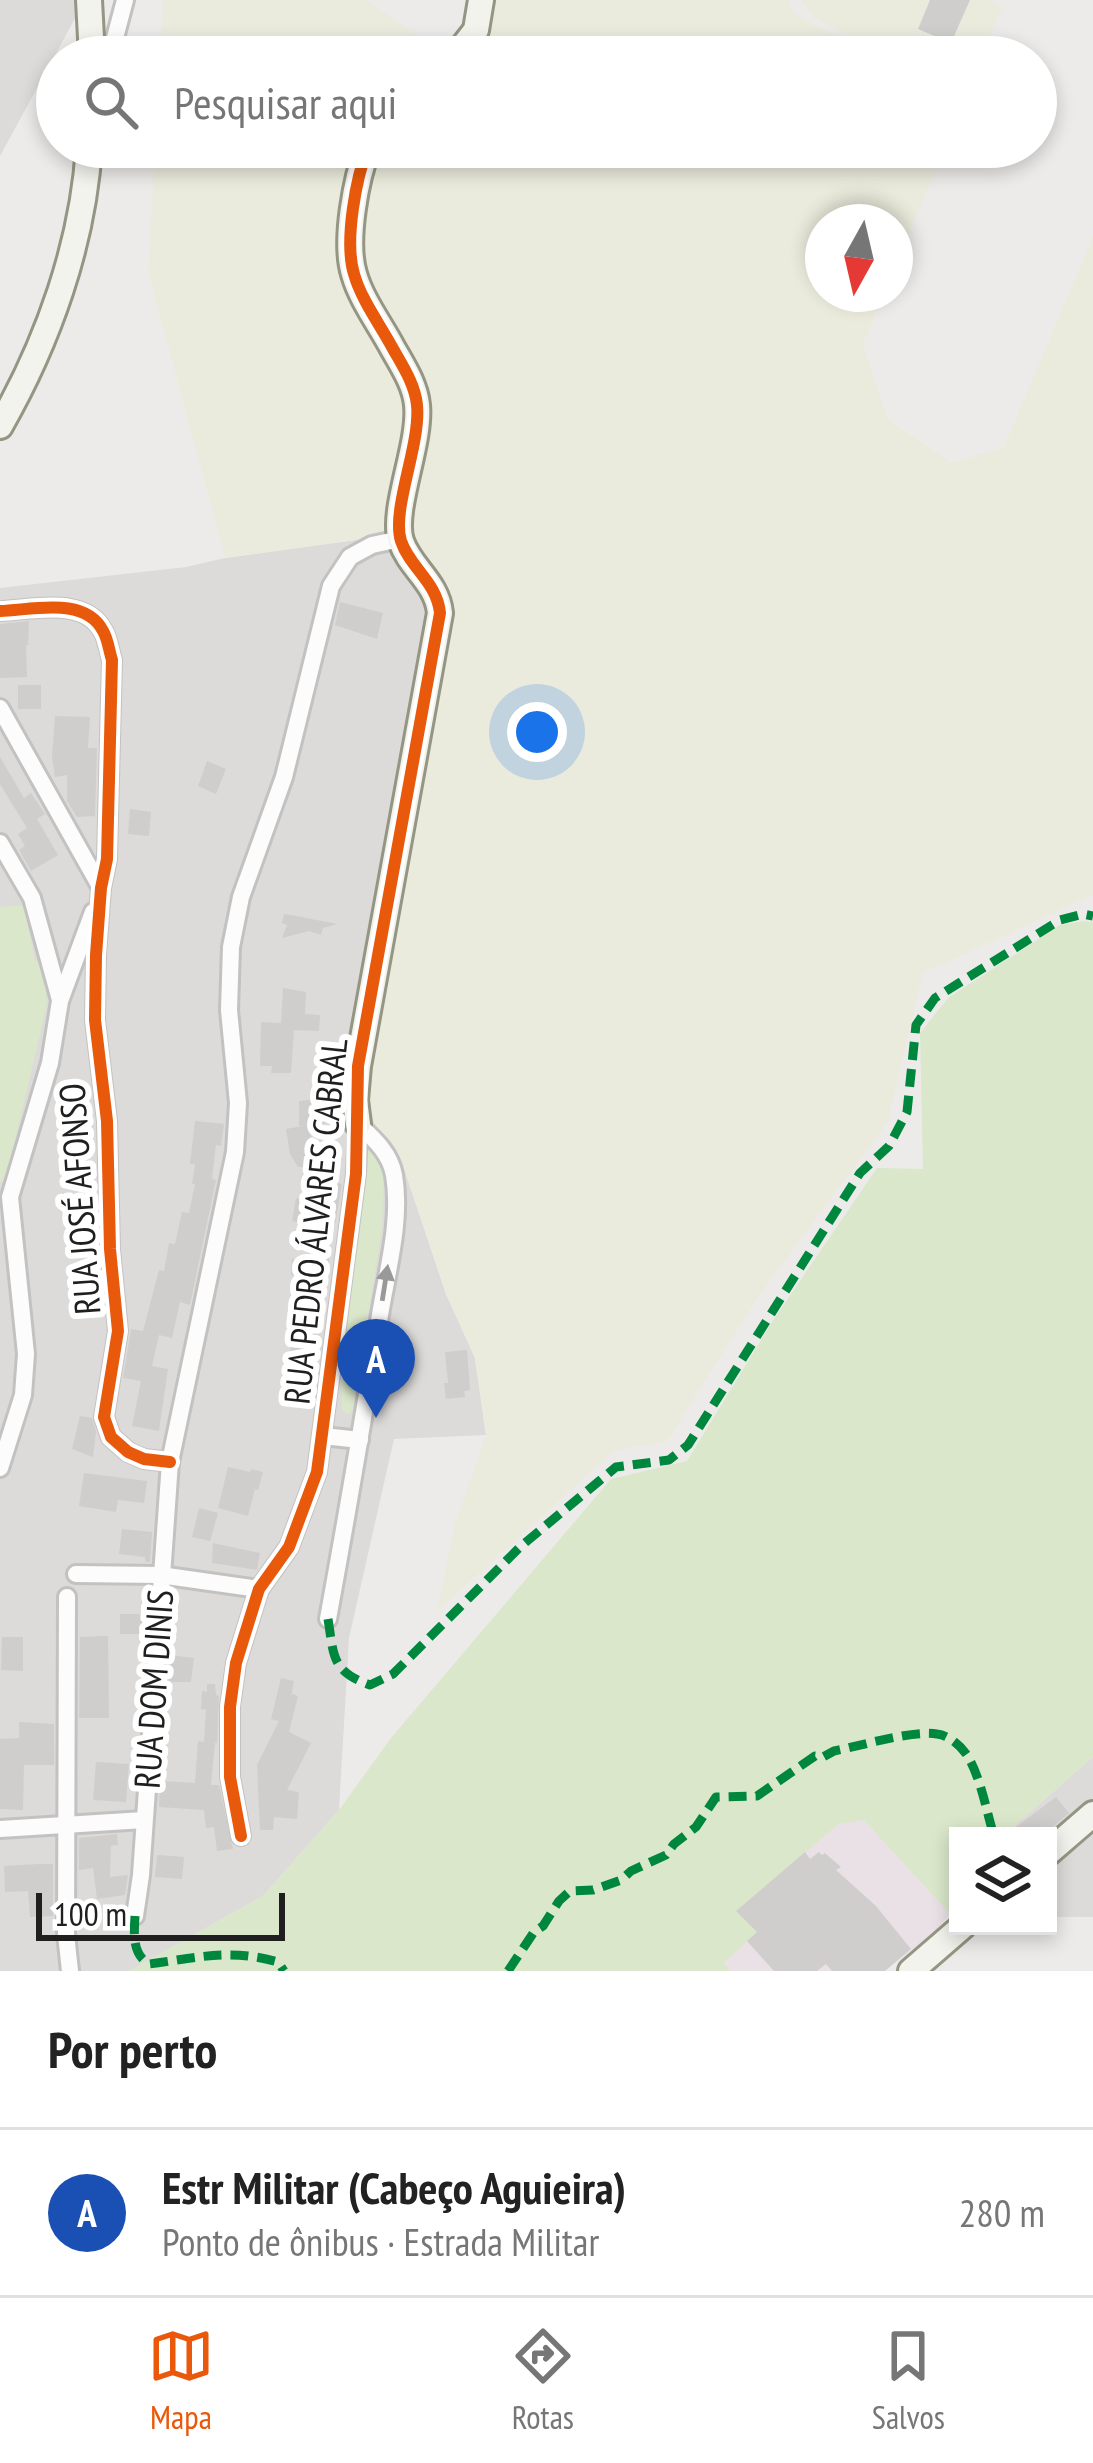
<!DOCTYPE html>
<html lang="pt">
<meta charset="utf-8">
<style>
:root{--surface:#fff;--page:#f2f2f2;--text:#222;--muted:#767676;--line:#e0e0e0;--accent:#ea580c}
body{margin:0;font-family:"PT Sans Narrow",sans-serif;background:var(--page);color:var(--text)}
.controls{position:absolute;right:36px;bottom:36px;display:grid;overflow:hidden;border-radius:0px;box-shadow:0 6px 18px #0003}
.controls button{width:108px;height:108px;display:grid;place-items:center;padding:0;border:0;border-bottom:3px solid var(--line);background:var(--surface);color:var(--text);font:60px sans-serif}
.compass{position:absolute;left:805px;top:204px;width:108px;height:108px;border-radius:50%;background:var(--surface);box-shadow:0 6px 18px #0003;rotate:188deg}
.scale{position:absolute;left:36px;bottom:30px;width:249px;box-sizing:border-box;padding-left:12px;border:6px solid #1f1f1f;border-top:0;font-size:33px;line-height:42px;white-space:nowrap;color:#1f1f1f;-webkit-text-stroke:9px #fff;paint-order:stroke}
.you{position:absolute;left:537px;top:732px;width:42px;height:42px;margin:-30px;border:9px solid #fff;border-radius:50%;background:#1a73e8;box-shadow:0 0 0 18px #1a73e833}
.badge{display:grid;place-items:center;width:78px;height:78px;border-radius:50%;background:var(--accent);color:#fff;font-size:39px;font-weight:700}
.pin{position:absolute;translate:-50% -99px;filter:drop-shadow(0 3px 6px #0008)}
.pin::after{content:'';position:absolute;top:63px;width:42px;height:36px;background:inherit;clip-path:polygon(0 0,100% 0,50% 100%)}
.list{margin:0;padding:0;list-style:none}
h2{display:flex;justify-content:space-between;align-items:center;height:156px;margin:0;padding:0 48px;font-size:51px}
h2 small{font-size:39px;font-weight:400;color:var(--muted)}
.list li{display:grid;grid-template-columns:78px 1fr auto;gap:36px;align-items:center;box-sizing:border-box;height:168px;padding:0 48px;border-top:3px solid var(--line)}
.list b{display:block;font-size:45px;white-space:nowrap}
.list p{margin:0;font-size:39px;white-space:nowrap;color:var(--muted)}
.list em{font-size:39px;font-style:normal;color:var(--muted)}
.icon{flex:none;width:66px;height:66px;fill:none;stroke:currentColor;stroke-width:2;stroke-linecap:round;stroke-linejoin:round}
.map{position:relative;flex:none;width:1093px;height:1971px;overflow:hidden}
.search{position:absolute;background:var(--surface);box-shadow:0 6px 18px #0003;left:36px;right:36px;top:36px;height:132px;display:flex;align-items:center;gap:30px;box-sizing:border-box;padding:0 42px;border-radius:66px;color:var(--muted);font-size:45px}
.sheet{height:324px;background:var(--surface)}
nav{display:flex;justify-content:space-around;align-items:center;box-sizing:border-box;height:168px;border-top:3px solid var(--line);background:var(--surface);font-size:33px;color:var(--muted)}
nav a{display:grid;justify-items:center;gap:6px}
nav .on{color:var(--accent)}
.map>svg:first-child{display:block}
.residential{fill:#dcdbda}
.industrial{fill:#eae1e7}
.farmland{fill:#ebebdd}
.grass{fill:#dae7cb}
.building{fill:#d0cecc}
.lines{fill:none;stroke-linecap:round;stroke-linejoin:round}
.street-casing{stroke:#c3c2c1;stroke-width:22}
.secondary-casing{stroke:#949582;stroke-width:30}
.street{stroke:#fcfcfc;stroke-width:16}
.secondary{stroke:#f2f3ec;stroke-width:24}
.quiet{stroke:#00873e;stroke-width:9;stroke-dasharray:18 9;stroke-linecap:butt}
.cycleway-casing{stroke:#fff;stroke-width:20}
.cycleway{stroke:#e8590c;stroke-width:12}
.oneway{fill:#999}
.labels{text-anchor:middle;dominant-baseline:central;stroke-width:12;stroke-linejoin:round;paint-order:stroke}
.street-label{font-size:36px;fill:#1f1f1f;stroke:#fff}
</style>
<div class="map">
<svg width="1093" height="1971" viewBox="0 0 1093 1971">
<rect width="100%" height="100%" fill="#edebe9"/>
<g class="residential">
<polygon points="0,0 74,0 79,11 0,156"/>
<polygon points="385,536 433,569 374,1124 402,1162 446,1294 475,1358 486,1435 394,1439 349,1638 339,1810 263,1896 129,1971 0,1971 0,588 186,567 225,558"/>
<polygon points="1093,1757 1093,1917 1048,1917 1048,1836 1007,1836 1006,1833"/>
</g>
<polygon class="industrial" points="864,1819 950,1914 936,1931 885,1971 731,1971 724,1963 756,1932 736,1911 839,1824"/>
<g class="farmland">
<polygon points="163,0 367,0 443,53 482,0 788,0 794,14 877,57 160,57"/>
<polygon points="801,0 987,0 1003,7 980,57 942,57 946,46 918,34 907,57 892,57 828,25 811,15"/>
<polygon points="155,147 945,147 895,267 895,222 823,222 823,294 884,294 863,344 888,420 952,463 1004,447 1093,236 1093,895 923,973 888,1122 758,1297 667,1442 615,1450 437,1612 454,1526 486,1435 475,1358 446,1294 402,1163 374,1124 365,1085 448,603 385,536 225,558 148,271"/>
</g>
<g class="grass">
<polygon points="24,905 35,961 44,962 47,1004 5,1183 0,1181 0,907"/>
<polygon points="1085,921 1093,922 1093,1757 1007,1832 1007,1836 958,1836 958,1915 950,1914 864,1820 839,1824 736,1911 757,1932 724,1963 731,1971 129,1971 263,1896 339,1810 391,1738 611,1479 687,1461 774,1319 877,1168 923,1169 920,1033 948,998 1060,925"/>
<polygon points="370,1147 384,1170 382,1229 353,1410 348,1414 342,1411 341,1376 367,1149"/>
</g>
<g class="building">
<polygon points="930,0 970,0 951,43 918,29"/>
<polygon points="340,602 383,613 377,639 335,625"/>
<polygon points="29,621 28,645 26,645 27,677 0,678 0,624"/>
<rect x="18" y="685" width="23" height="24"/>
<polygon points="55,716 90,717 88,748 97,748 95,816 77,817 67,801 67,775 55,777 52,756"/>
<polygon points="0,757 24,798 31,793 45,814 37,819 58,855 31,871 19,850 25,846 18,834 27,828 0,784"/>
<polygon points="207,761 226,769 216,794 198,786"/>
<polygon points="130,809 151,812 149,836 128,834"/>
<polygon points="284,914 291,915 337,924 323,928 321,935 309,931 282,938 287,925 282,923"/>
<polygon points="283,988 306,992 305,1014 320,1015 319,1031 294,1030 291,1073 271,1073 272,1066 260,1066 261,1022 281,1023"/>
<polygon points="327,1098 330,1123 299,1126 299,1101"/>
<polygon points="195,1121 224,1124 221,1146 216,1145 212,1179 216,1180 190,1305 180,1302 172,1338 159,1335 152,1366 168,1369 159,1431 132,1426 141,1381 123,1378 131,1329 143,1331 159,1270 164,1271 169,1243 175,1244 182,1212 189,1213 195,1184 192,1184 195,1164 190,1164"/>
<polygon points="308,1125 316,1150 311,1152 316,1159 303,1167 298,1167 290,1154 286,1129"/>
<polygon points="323,1181 342,1184 335,1225 329,1224 329,1269 320,1335 316,1334 312,1367 318,1368 315,1386 296,1381 299,1366 288,1365 293,1334 298,1334 299,1276 291,1275 292,1259 308,1260 309,1225 292,1221 296,1198 319,1203"/>
<polygon points="467,1350 470,1390 464,1391 465,1397 446,1399 444,1383 448,1383 445,1352"/>
<polygon points="80,1416 92,1418 96,1431 93,1457 72,1449"/>
<polygon points="228,1467 250,1472 251,1469 263,1472 258,1490 255,1489 248,1516 218,1508"/>
<polygon points="84,1473 147,1481 144,1503 118,1500 116,1512 79,1506"/>
<polygon points="199,1508 218,1513 210,1541 192,1537"/>
<polygon points="122,1529 152,1532 150,1562 145,1562 145,1557 119,1554"/>
<polygon points="213,1543 260,1553 257,1570 212,1563"/>
<polygon points="120,1614 147,1614 145,1634 120,1634"/>
<polygon points="102,1636 108,1636 109,1718 79,1718 80,1637"/>
<polygon points="2,1637 23,1637 23,1671 1,1670"/>
<polygon points="169,1655 194,1658 191,1682 167,1682"/>
<polygon points="281,1678 294,1681 291,1698 292,1694 298,1696 289,1732 311,1743 287,1790 299,1792 297,1819 274,1817 273,1830 260,1830 257,1765 279,1721 271,1719"/>
<polygon points="207,1684 215,1684 216,1695 219,1696 217,1743 208,1742 215,1743 211,1785 219,1785 233,1849 217,1851 214,1827 206,1828 204,1810 159,1807 160,1781 195,1783 198,1741 204,1742 206,1710 201,1709 202,1691 207,1692"/>
<polygon points="19,1722 54,1724 54,1765 24,1765 23,1810 0,1809 0,1739 19,1738"/>
<polygon points="96,1762 129,1764 126,1802 93,1800"/>
<polygon points="1056,1797 1069,1813 1042,1836 1004,1836"/>
<polygon points="117,1834 118,1845 111,1846 110,1877 128,1875 125,1895 97,1899 93,1868 79,1870 79,1838"/>
<polygon points="805,1852 810,1859 819,1852 822,1855 825,1853 841,1867 836,1870 876,1906 911,1949 885,1971 832,1971 826,1964 817,1971 774,1971 747,1941 757,1932 736,1911"/>
<polygon points="157,1855 184,1857 182,1879 155,1877"/>
<polygon points="38,1864 53,1864 53,1916 30,1917 28,1891 5,1892 4,1866"/>
</g>
<g class="lines">
<g class="street-casing">
<g id="street">
<polyline points="110,57 125,0"/>
<path d="M0 611C33 610 85 596 103 631 108 639 109 651 112 660L107 859 101 888 96 955 95 1020 107 1121 110 1249 118 1331 104 1417 111 1437 128 1452 144 1459 170 1462"/>
<polyline points="0,708 101,888"/>
<polyline points="0,843 32,898 60,1000"/>
<polyline points="323,1436 360,1440"/>
<polyline points="0,1468 23,1395 26,1354 10,1197 50,1063 60,1001 93,912"/>
<polyline points="76,1574 160,1575 259,1589"/>
<polyline points="67,1597 66,1934 70,1971"/>
<path d="M328 1619C346 1520 363 1420 379 1321 386 1275 402 1222 394 1175 390 1153 374 1139 358 1124"/>
<polyline points="0,1829 144,1820"/>
<polyline points="241,1836 230,1777 230,1707 236,1663 259,1589 289,1547 317,1472 356,1174 358,1124"/>
<polyline points="135,1916 141,1875 170,1462 235,1152 238,1103 229,1010 231,947 241,897 284,777 331,586 350,557 372,545 400,539"/>
</g>
</g>
<g class="secondary-casing">
<g id="secondary">
<polyline points="89,0 92,57"/>
<polyline points="455,57 476,30 481,0"/>
<path d="M0 426C48 342 83 244 89 147"/>
<path d="M358 1124 355 1100 358 1066 440 613C437 582 410 568 401 541 391 510 421 444 417 405 415 384 402 365 392 347 379 323 361 299 354 274 344 241 356 178 368 147"/>
<polyline points="1048,1853 1093,1814"/>
<polyline points="911,1971 963,1926"/>
</g>
</g>
<use href="#street" class="street"/>
<use href="#secondary" class="secondary"/>
<g class="quiet">
<path d="M328 1619C334 1656 331 1671 370 1685L393 1674 520 1547 616 1467 669 1460 688 1445 860 1173 889 1146 907 1112 916 1025 935 998 1060 920 1083 914 1093 916"/>
<path d="M135 1916C134 1934 132 1954 149 1964 197 1958 229 1948 278 1962L284 1971"/>
<path d="M508 1971 534 1932 543 1926 559 1901 570 1891 593 1890 621 1880 631 1871 666 1855 674 1844 696 1827 716 1797 757 1796 815 1756 823 1757 834 1751C860 1746 912 1730 937 1734 948 1735 960 1745 967 1755 981 1778 986 1810 994 1836"/>
</g>
<g class="cycleway-casing">
<g id="cycleway">
<path d="M0 611C33 610 85 596 103 631 108 639 109 651 112 660L107 859 101 888 96 955 95 1020 107 1121 110 1249 118 1331 104 1417 111 1437 128 1452 144 1459 170 1462"/>
<path d="M241 1836 230 1777V1707L236 1663 259 1589 289 1547 317 1472 356 1174 358 1066 440 613C437 582 410 568 401 541 391 510 421 444 417 405 415 384 402 365 392 347 379 323 361 299 354 274 344 241 356 178 368 147"/>
</g>
</g>
<use href="#cycleway" class="cycleway"/>
</g>
<defs><path id="oneway-solid" d="M-6-.8H1V-3.2L6.5 0L1 3.2V.8H-6Z" transform="scale(3)"/></defs>
<use class="oneway" href="#oneway-solid" transform="translate(385 1283) rotate(-81)"/>
<g class="labels">
<g class="street-label">
<text transform="translate(79 1199) rotate(-94)">RUA JOSÉ AFONSO</text>
<text transform="translate(315 1221) rotate(-84)">RUA PEDRO ÁLVARES CABRAL</text>
<text transform="translate(153 1689) rotate(-86)">RUA DOM DINIS</text>
</g>
</g>
</svg>
<div class="controls">
<button><svg class="icon" aria-label="layers" viewBox="0 0 24 24"><path d="M12 4l9 5-9 5-9-5zM3 14l9 5 9-5"/></svg></button>
</div>
<svg class="compass" viewBox="-18 -18 36 36"><path d="M0-13l5 13h-10z" fill="#e53935"/><path d="M0 13l5-13h-10z" fill="#767676"/></svg>
<div class="scale">100 m</div>
<div class="you"></div>
<div class="pin badge" style="left:376px;top:1418px;background:#1a4fb4">A</div>
<div class="search"><svg class="icon" aria-label="search" viewBox="0 0 24 24"><circle cx="10" cy="10" r="6"/><path d="M15 15l6 6"/></svg>Pesquisar aqui</div>
</div>
<section class="sheet">
<h2>Por perto<small></small></h2>
<ul class="list">
<li><span class="badge" style="background:#1a4fb4">A</span><div><b>Estr Militar (Cabeço Aguieira)</b><p>Ponto de ônibus · Estrada Militar</p></div><em>280 m</em></li>
</ul>
</section>
<nav>
<a class="on"><svg class="icon" aria-label="map" viewBox="0 0 24 24"><path d="M3 6l6-2 6 2 6-2v14l-6 2-6-2-6 2zM9 4v14M15 6v14"/></svg>Mapa</a>
<a><svg class="icon" aria-label="directions" viewBox="0 0 24 24"><path d="M12 3l9 9-9 9-9-9zM9 14v-3h6M13 9l2 2-2 2"/></svg>Rotas</a>
<a><svg class="icon" aria-label="saved" viewBox="0 0 24 24"><path d="M7 4h10v16l-5-4-5 4z"/></svg>Salvos</a>
</nav>
